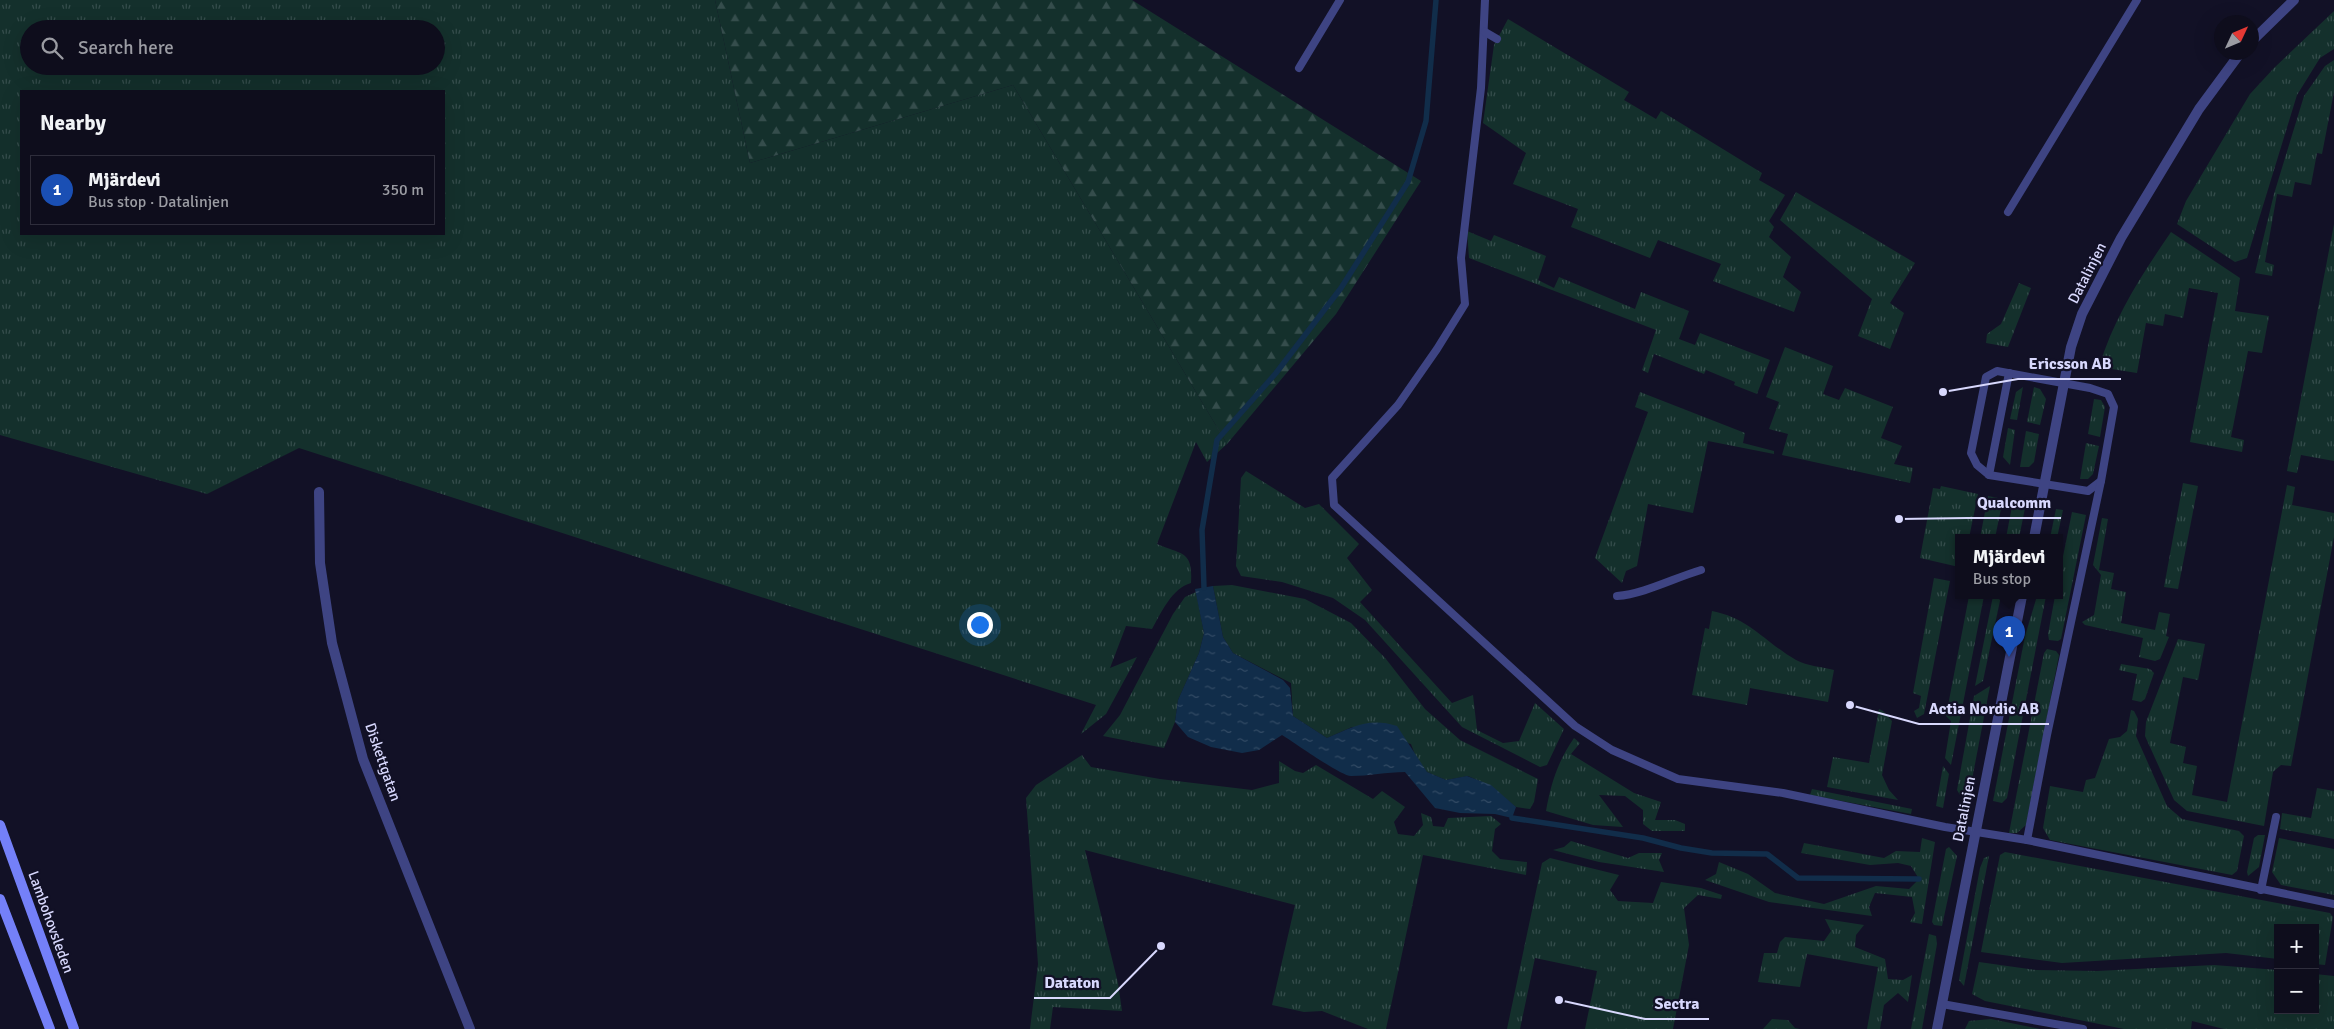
<!DOCTYPE html>
<meta charset="utf-8">
<style>
:root{--surface:#0e0d1c;--page:#171625;--text:#f1f3f6;--muted:#9b9ca3;--line:#2e2d3b;--accent:#0ef3ef}
body{margin:0;font-family:Signika,sans-serif;background:var(--page);color:var(--text)}
.controls{position:absolute;right:15px;bottom:15px;display:grid;overflow:hidden;border-radius:0px;box-shadow:0 5px 20px #0002}
.controls button{width:45px;height:45px;display:grid;place-items:center;padding:0;border:0;border-bottom:1px solid var(--line);background:var(--surface);color:var(--text);font:25px sans-serif}
.compass{position:absolute;left:2214px;top:15px;width:45px;height:45px;border-radius:50%;background:var(--surface);box-shadow:0 5px 20px #0002;rotate:46deg}
.you{position:absolute;left:979px;top:624px;width:18px;height:18px;margin:-12px;border:4px solid #fff;border-radius:50%;background:#1a73e8;box-shadow:0 0 0 8px #1a73e833}
.badge{display:grid;place-items:center;width:32px;height:32px;border-radius:50%;background:var(--accent);color:#fff;font-size:16px;font-weight:700}
.pin{position:absolute;translate:-50% -41px;filter:drop-shadow(0 1px 2px #0008)}
.pin::after{content:'';position:absolute;top:26px;width:18px;height:15px;background:inherit;clip-path:polygon(0 0,100% 0,50% 100%)}
.popup{position:absolute;left:1955px;top:534px;width:108px;height:65px;box-sizing:border-box;display:grid;place-content:center;border-radius:0px;background:var(--surface);filter:drop-shadow(0 1px 4px #0005);font-size:16px;white-space:nowrap;color:var(--muted)}
.popup b{font-size:19px;color:var(--text)}
.popup::after{content:'';position:absolute;left:50%;top:100%;margin-left:-10px;border:10px solid transparent;border-top-color:var(--surface)}
.list{margin:0;padding:0;list-style:none}
h2{display:flex;justify-content:space-between;align-items:center;height:65px;margin:0;padding:0 20px;font-size:21px}
h2 small{font-size:16px;font-weight:400;color:var(--muted)}
.list li{display:grid;grid-template-columns:32px 1fr auto;gap:15px;align-items:center;box-sizing:border-box;height:70px;margin:0 10px 10px;padding:0 10px;border:1px solid var(--line);border-radius:0px}
.list b{display:block;font-size:19px;white-space:nowrap}
.list p{margin:0;font-size:16px;white-space:nowrap;color:var(--muted)}
.list em{font-size:16px;font-style:normal;color:var(--muted)}
.icon{flex:none;width:28px;height:28px;fill:none;stroke:currentColor;stroke-width:2;stroke-linecap:round;stroke-linejoin:round}
.map{position:relative;flex:none;width:2334px;height:1029px;overflow:hidden}
.search{position:absolute;background:var(--surface);box-shadow:0 5px 20px #0002;left:20px;top:20px;width:425px;height:55px;display:flex;align-items:center;gap:12px;box-sizing:border-box;padding:0 18px;border-radius:28px;color:var(--muted);font-size:19px}
.panel{position:absolute;background:var(--surface);box-shadow:0 5px 20px #0002;left:20px;top:90px;width:425px;height:145px;border-radius:0px}
.map>svg:first-child{display:block}
.grass{fill:url(#grass-tufts);fill-rule:evenodd}
.forest{fill:url(#forest-firs)}
.water{fill:url(#water-ripples)}
.lines{fill:none;stroke-linecap:round;stroke-linejoin:round}
.stream{stroke:#112d4a;stroke-width:5.5}
.service{stroke:#3e4483;stroke-width:8}
.minor{stroke:#3e4483;stroke-width:10}
.tertiary{stroke:#3e4483;stroke-width:10}
.secondary{stroke:#7480f8;stroke-width:10}
.labels{text-anchor:middle;dominant-baseline:central;stroke-width:4.5;stroke-linejoin:round;paint-order:stroke}
.street-label{font-size:15px;fill:#d8d8fd;stroke:#121126}
.leader{fill:none;stroke:#d8d8fd;stroke-width:2}
.callout-dot{fill:#d8d8fd;stroke:#121126;stroke-width:2}
.callout-label{font-size:16px;text-anchor:middle;font-weight:bold;fill:#d8d8fd;stroke:#121126;stroke-width:4.5;stroke-linejoin:round;paint-order:stroke}
</style>
<div class="map">
<svg width="2334" height="1029" viewBox="0 0 2334 1029">
<defs>
<pattern id="grass-tufts" width="24" height="20" patternUnits="userSpaceOnUse" patternTransform="scale(1.25)"><rect width="24" height="20" fill="#14302c"/><path d="M3 7l-1-3M5 7V3M7 7l1-3M15 17l-1-3M17 17v-4M19 17l1-3" fill="none" stroke="#354d4c"/></pattern>
<pattern id="forest-firs" width="22" height="20" patternUnits="userSpaceOnUse" patternTransform="scale(1.25)"><rect width="22" height="20" fill="#14302c"/><path d="M5 1l3.5 6h-7zM16 11l3.5 6h-7z" fill="#354d4c"/></pattern>
<pattern id="water-ripples" width="26" height="14" patternUnits="userSpaceOnUse" patternTransform="scale(1.25)"><rect width="26" height="14" fill="#112d4a"/><path d="M2 4q2-2 4 0t4 0M15 11q2-2 4 0t4 0" fill="none" stroke="#334b65"/></pattern>
</defs>
<rect width="100%" height="100%" fill="#121126"/>
<g class="grass">
<path d="M0 0H715L750 163 1013 85 1227 444 1207 462 1196 442 1157 544C1182 555 1193 550 1191 583 1172 588 1161 613 1152 629L1126 626 1110 668 1137 657 1106 714 1081 734 1096 705 299 448 207 494 0 435ZM29 29H436V66H29ZM21 91H444V234H21Z"/>
<polygon points="2334,11 2334,49 2320,58 2297,95 2247,258 2235,262 2177,224 2186,201 2250,94 2274,68"/>
<polygon points="1508,19 1629,92 1624,100 1656,119 1661,111 1762,173 1759,180 1785,195 1769,221 1774,227 1769,237 1791,257 1783,277 1801,292 1794,312 1713,281 1721,264 1658,240 1650,258 1571,227 1578,209 1513,184 1526,153 1483,123 1494,45"/>
<polygon points="2334,60 2334,92 2322,154 2317,153 2311,185 2295,182 2292,197 2277,194 2265,262 2274,265 2272,276 2255,273 2274,194 2304,96 2325,66"/>
<polygon points="1796,192 1915,263 1890,303 1904,313 1890,349 1858,336 1872,299 1780,220"/>
<polygon points="2334,224 2334,461 2301,455 2297,473 2287,471"/>
<polygon points="1467,231 1491,241 1494,235 1546,256 1538,280 1554,288 1559,277 1635,309 1641,292 1689,311 1679,339 1695,345 1700,333 1770,360 1757,394 1734,385 1735,382 1706,370 1704,374 1654,354 1648,373 1642,370 1656,330 1469,258"/>
<path d="M2171 232 2240 278 2235 311 2269 316 2262 353 2248 351 2231 437 2244 440 2242 452 2190 442 2218 293 2189 288 2183 318 2165 314 2163 326 2146 323 2137 373 2099 367C2115 315 2141 276 2171 232Z"/>
<polygon points="2019,283 2031,288 2008,347 1986,343 1987,334 2001,324"/>
<polygon points="1785,347 1833,366 1823,394 1839,400 1845,388 1893,407 1881,438 1902,446 1894,464 1913,468 1910,483 1782,455 1788,434 1769,429 1779,402 1766,397"/>
<polygon points="2023,387 2017,420 2010,419 2016,392"/>
<polygon points="2034,387 2040,389 2046,399 2040,425 2027,422"/>
<polygon points="1640,392 1745,433 1743,443 1774,451 1774,454 1708,441 1693,513 1648,504 1637,566 1626,571 1622,583 1595,558 1648,412 1635,407"/>
<polygon points="2094,399 2101,400 2105,407 2100,437 2088,434"/>
<polygon points="2008,428 2015,430 2010,465 2003,457"/>
<polygon points="2026,431 2039,434 2034,462 2029,467 2020,467"/>
<polygon points="2086,443 2099,446 2093,474 2088,479 2080,479"/>
<polygon points="1246,471 1305,508 1319,504 1359,544 1347,558 1372,590 1360,602 1452,703 1473,695 1477,730 1503,743 1519,741 1535,703 1564,729 1547,765 1540,767 1462,727 1365,620 1333,598 1282,582 1241,576 1236,566 1241,478"/>
<polygon points="2183,483 2198,486 2178,589 2164,587"/>
<polygon points="2287,485 2295,487 2292,505 2334,513 2334,537 2291,766 2281,765 2273,772 2264,826 2187,811 2174,800 2145,736 2146,722 2178,639 2205,644 2198,680 2183,677 2170,743 2186,747 2183,763 2197,766 2192,795 2227,802"/>
<polygon points="1941,486 1978,494 1969,538 1959,538 1959,567 1920,558 1933,488 1940,489"/>
<polygon points="1988,496 2003,499 1995,538 1980,538"/>
<polygon points="2013,501 2026,503 2019,538 2006,538"/>
<polygon points="2056,509 2063,510 2057,538 2050,538"/>
<polygon points="2072,512 2086,515 2061,639 2058,641 2049,640 2048,634 2055,596 2059,596 2059,576"/>
<polygon points="2102,518 2108,519 2099,570 2114,573 2111,589 2126,592 2121,623 2155,630 2159,612 2170,614 2166,636 2169,637 2160,659 2155,661 2139,657 2143,638 2085,625 2082,622 2094,615 2101,575 2093,565"/>
<polygon points="1934,578 1950,581 1924,714 1917,718 1914,711 1919,708 1921,696 1913,693"/>
<polygon points="1232,585 1305,599 1351,623 1386,659 1425,709 1460,740 1538,779 1534,802 1530,809 1516,807 1491,786 1468,776 1446,780 1427,772 1417,760 1411,744 1352,727 1327,738 1293,716 1291,683 1233,653 1223,637 1213,586"/>
<polygon points="1196,592 1204,633 1199,653 1178,700 1175,722 1164,748 1103,736 1120,715 1173,614 1185,597"/>
<polygon points="1969,596 1984,596 1951,765 1945,758 1951,721 1946,716"/>
<polygon points="1993,596 2001,596 1983,681 1975,686"/>
<polygon points="2037,596 2046,596 2007,798 2002,803 1993,801 2025,636"/>
<path d="M1712 611C1749 618 1766 643 1796 660 1807 666 1823 667 1834 670L1828 702 1750 688 1747 705 1692 695 1705 628 1709 629Z"/>
<polygon points="2047,649 2056,651 2059,655 2026,825 2017,833 2009,833 2044,653"/>
<polygon points="2121,664 2150,669 2154,673 2145,699 2141,702 2132,700 2137,674 2119,670"/>
<polygon points="1990,686 1969,795 1960,795 1957,790 1974,696"/>
<polygon points="1879,709 1883,711 1892,721 1882,775 1889,790 1898,800 1827,787 1833,757 1869,763"/>
<polygon points="2131,710 2134,711 2138,719 2136,736 2167,806 2182,819 2239,831 2244,836 2237,871 2232,875 2050,840 2043,828 2050,786 2083,792 2086,780 2095,778 2109,739 2120,737 2127,731"/>
<path d="M1574 738 1580 743 1571 754 1634 793 1661 802 1655 820H1675L1685 824V831H1652L1643 824V810L1625 796 1599 795 1623 827 1593 825 1546 811C1551 783 1558 761 1574 738Z"/>
<polygon points="1082,755 1091,767 1160,779 1252,790 1279,783 1279,761 1295,771 1303,773 1316,765 1373,799 1382,791 1405,807 1394,822 1398,834 1414,836 1423,825 1421,813 1431,817 1433,826 1444,827 1448,818 1491,816 1501,824 1495,829 1492,851 1500,859 1527,862 1526,875 1423,855 1386,1029 1368,1029 1322,1011 1304,1012 1272,1005 1295,905 1085,850 1118,983 1122,1011 1053,1007 1050,1029 1030,1029 1038,964 1026,798 1036,785"/>
<polygon points="1943,766 1949,774 1943,808 1936,806"/>
<polygon points="2317,788 2334,791 2334,839 2280,829 2282,813 2311,818"/>
<polygon points="1812,789 1912,809 1911,814 1810,795"/>
<polygon points="2258,835 2265,835 2259,867 2248,876 2247,872 2254,838"/>
<polygon points="1922,838 1935,842 1922,924 1910,922 1915,913 1912,897 1875,893 1869,907 1872,916 1769,902 1705,880 1716,874 1719,862 1748,874 1775,893 1824,904 1876,886 1909,889 1919,879 1911,866 1898,863 1870,865 1801,853 1804,843 1884,858 1896,851 1920,852"/>
<polygon points="2279,838 2334,849 2334,895 2281,885 2272,872"/>
<polygon points="1571,841 1628,858 1639,853 1662,853 1659,860 1664,872 1599,862 1553,850 1564,847"/>
<polygon points="1949,847 1957,856 1942,926 1934,925 1932,922 1946,849"/>
<polygon points="2005,852 2330,913 2333,917 2325,965 2315,964 2315,928 2278,928 2278,959 2226,953 2062,963 1981,952 2000,855"/>
<polygon points="1989,856 1964,986 1959,980 1980,868 1984,858"/>
<polygon points="1550,858 1619,875 1610,890 1618,901 1653,903 1661,882 1701,888 1722,895 1721,899 1698,895 1684,908 1689,945 1673,1029 1585,1029 1597,971 1535,958 1520,1029 1507,1029 1542,863"/>
<polygon points="1825,919 1864,925 1856,935 1855,947 1885,959 1888,979 1903,980 1912,975 1908,1002 1898,993 1884,1005 1880,1029 1867,1029 1878,967 1807,954 1800,987 1758,982 1764,953 1777,953 1780,942 1785,937 1824,941 1831,931"/>
<polygon points="1929,934 1936,936 1937,944 1922,1029 1911,1029"/>
<polygon points="1979,962 2036,970 2097,971 2214,965 2278,970 2278,1010 2315,1010 2315,974 2334,976 2334,1029 2224,1029 2192,1021 2191,1029 2124,1029 1985,1001 1972,994"/>
<polygon points="1772,1019 1788,1020 1795,1028 1800,1029 1763,1029"/>
<polygon points="1991,1019 2040,1029 1965,1029 1969,1021"/>
</g>
<polygon class="forest" points="715,0 1132,0 1421,181 1336,314 1227,444 1013,85 750,163"/>
<path class="water" d="M1213 586 1223 637 1233 653 1283 680 1290 688 1293 716 1327 738C1353 727 1369 717 1397 726L1427 772 1446 780 1467 776 1491 785 1516 807 1512 818 1495 814 1460 813 1435 808 1405 772C1386 772 1369 776 1351 776 1341 776 1295 743 1282 735L1259 750 1242 753 1211 747 1188 737 1175 722 1178 700 1199 653 1204 633 1195 589Z"/>
<g class="lines">
<g class="stream">
<polyline points="1204,588 1202,530 1217,440 1276,373 1341,288 1408,182 1426,121 1436,0"/>
<polyline points="1512,818 1643,838 1681,848 1712,853 1767,854 1798,878 1919,879"/>
</g>
<g class="service">
<polyline points="1485,0 1481,88 1461,258 1465,304 1437,349 1398,405 1332,478 1334,505 1575,726 1612,750 1678,779 1783,793 1945,827 2027,840 2334,904"/>
<polyline points="1485,32 1497,39"/>
<polyline points="1299,68 1340,0"/>
<polyline points="2008,212 2137,0"/>
<polygon points="1997,371 2090,388 2108,394 2114,407 2101,481 2088,491 1989,475 1977,465 1971,453 1986,377"/>
<polyline points="1989,475 2009,373"/>
<path d="M1617 596C1644 594 1674 578 1701 570"/>
<polyline points="2027,840 2047,735 2101,481"/>
<polyline points="2261,890 2276,817"/>
<polyline points="1942,1004 2083,1029"/>
</g>
<polyline class="minor" points="319,492 320,563 332,643 363,759 470,1029"/>
<g class="tertiary">
<polyline points="2252,41 2294,0"/>
<polyline points="2034,538 2071,347 2082,314 2121,238 2199,109 2241,52"/>
<polyline points="1937,1029 2022,596"/>
</g>
<g class="secondary">
<polyline points="0,825 74,1029"/>
<polyline points="0,899 50,1029"/>
</g>
</g>
<g class="labels">
<g class="street-label">
<text transform="translate(2087 273) rotate(-63)">Datalinjen</text>
<text transform="translate(383 762) rotate(71)">Diskettgatan</text>
<text transform="translate(1964 809) rotate(-79)">Datalinjen</text>
<text transform="translate(51 922) rotate(70)">Lambohovsleden</text>
</g>
</g>
<path class="leader" d="M1943 392L2018 379H2121M1899 519L1967 518H2061M1850 705L1919 724H2049M1161 946L1110 998H1034M1559 1000L1645 1019H1709"/>
<g class="callout-dot">
<circle cx="1943" cy="392" r="5"/>
<circle cx="1899" cy="519" r="5"/>
<circle cx="1850" cy="705" r="5"/>
<circle cx="1161" cy="946" r="5"/>
<circle cx="1559" cy="1000" r="5"/>
</g>
<g class="callout-label">
<text x="2070" y="369">Ericsson AB</text>
<text x="2014" y="508">Qualcomm</text>
<text x="1984" y="714">Actia Nordic AB</text>
<text x="1072" y="988">Dataton</text>
<text x="1677" y="1009">Sectra</text>
</g>
</svg>
<div class="controls">
<button>+</button>
<button>−</button>
</div>
<svg class="compass" viewBox="-18 -18 36 36"><path d="M0-13l5 13h-10z" fill="#e53935"/><path d="M0 13l5-13h-10z" fill="#9b9ca3"/></svg>
<div class="you"></div>
<div class="pin badge" style="left:2009px;top:657px;background:#1a4fb4">1</div>
<div class="popup"><b>Mjärdevi</b>Bus stop</div>
<div class="search"><svg class="icon" aria-label="search" viewBox="0 0 24 24"><circle cx="10" cy="10" r="6"/><path d="M15 15l6 6"/></svg>Search here</div>
<section class="panel">
<h2>Nearby<small></small></h2>
<ul class="list">
<li><span class="badge" style="background:#1a4fb4">1</span><div><b>Mjärdevi</b><p>Bus stop · Datalinjen</p></div><em>350 m</em></li>
</ul>
</section>
</div>
